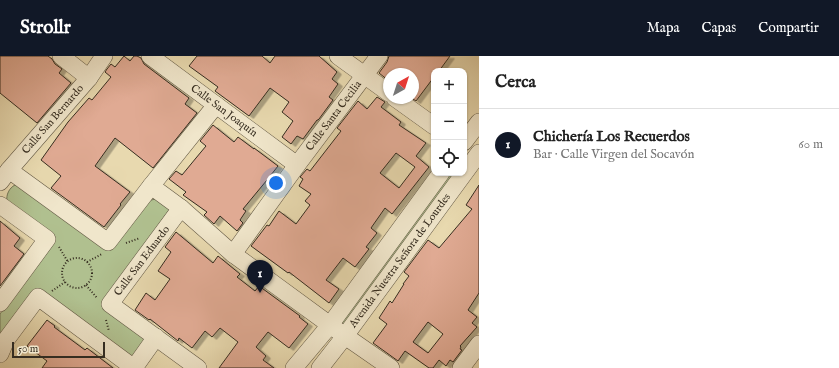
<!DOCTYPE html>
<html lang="es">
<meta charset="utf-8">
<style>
:root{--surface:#fff;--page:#f2f2f2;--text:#222;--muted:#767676;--line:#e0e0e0;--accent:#111827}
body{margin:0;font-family:"IM FELL English",serif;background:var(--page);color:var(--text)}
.controls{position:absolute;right:12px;top:12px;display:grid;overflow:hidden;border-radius:8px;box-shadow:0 1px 3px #0004}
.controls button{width:36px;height:36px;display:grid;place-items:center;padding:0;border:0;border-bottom:1px solid var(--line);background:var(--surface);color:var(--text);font:20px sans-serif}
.compass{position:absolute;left:383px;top:12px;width:36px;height:36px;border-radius:50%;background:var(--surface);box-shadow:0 1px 3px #0004;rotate:39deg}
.scale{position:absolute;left:12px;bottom:10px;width:93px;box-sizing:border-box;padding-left:4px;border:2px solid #362d20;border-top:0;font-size:11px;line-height:14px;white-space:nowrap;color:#362d20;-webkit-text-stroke:3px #f0e6cb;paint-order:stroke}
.you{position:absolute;left:276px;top:127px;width:14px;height:14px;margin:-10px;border:3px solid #fff;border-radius:50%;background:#1a73e8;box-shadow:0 0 0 6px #1a73e833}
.badge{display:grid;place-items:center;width:26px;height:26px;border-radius:50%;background:var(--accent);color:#fff;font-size:13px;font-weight:700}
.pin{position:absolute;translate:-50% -33px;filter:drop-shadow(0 1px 2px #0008)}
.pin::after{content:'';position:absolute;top:21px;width:14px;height:12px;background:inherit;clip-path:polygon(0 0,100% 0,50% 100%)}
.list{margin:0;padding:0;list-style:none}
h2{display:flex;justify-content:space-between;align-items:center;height:52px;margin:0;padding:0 16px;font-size:17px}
h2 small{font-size:13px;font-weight:400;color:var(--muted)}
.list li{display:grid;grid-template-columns:26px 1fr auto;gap:12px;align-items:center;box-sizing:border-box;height:72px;padding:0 16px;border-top:1px solid var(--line)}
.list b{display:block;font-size:15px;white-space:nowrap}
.list p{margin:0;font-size:13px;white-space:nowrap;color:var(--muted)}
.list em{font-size:13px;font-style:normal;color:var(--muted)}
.icon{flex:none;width:22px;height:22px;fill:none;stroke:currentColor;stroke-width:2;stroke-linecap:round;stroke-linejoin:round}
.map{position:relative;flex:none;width:479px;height:312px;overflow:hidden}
header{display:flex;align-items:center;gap:24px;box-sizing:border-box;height:56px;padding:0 20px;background:var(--accent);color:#fff}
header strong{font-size:19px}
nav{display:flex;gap:22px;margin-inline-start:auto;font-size:14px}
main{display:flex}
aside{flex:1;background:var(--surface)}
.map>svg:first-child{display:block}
.green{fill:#b0c08f;stroke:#737658}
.building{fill:#e0aa93;stroke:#362d20;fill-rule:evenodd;filter:url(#shadow)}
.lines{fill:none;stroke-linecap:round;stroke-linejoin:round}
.minor-casing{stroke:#625844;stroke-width:18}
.path{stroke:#362d20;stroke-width:2;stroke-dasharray:1 2;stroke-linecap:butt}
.minor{stroke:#f0e6cb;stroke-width:17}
.labels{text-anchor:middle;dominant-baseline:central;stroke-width:3;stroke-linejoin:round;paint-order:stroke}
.street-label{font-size:11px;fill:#362d20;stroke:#f0e6cb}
</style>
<header>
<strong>Strollr</strong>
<nav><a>Mapa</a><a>Capas</a><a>Compartir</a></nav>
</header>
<main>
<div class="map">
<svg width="479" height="312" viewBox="0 0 479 312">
<defs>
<filter id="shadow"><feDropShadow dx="4.5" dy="2.5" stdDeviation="0" flood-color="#0004"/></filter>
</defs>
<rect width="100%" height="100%" fill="#e8d9af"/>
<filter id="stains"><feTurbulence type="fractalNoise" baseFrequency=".005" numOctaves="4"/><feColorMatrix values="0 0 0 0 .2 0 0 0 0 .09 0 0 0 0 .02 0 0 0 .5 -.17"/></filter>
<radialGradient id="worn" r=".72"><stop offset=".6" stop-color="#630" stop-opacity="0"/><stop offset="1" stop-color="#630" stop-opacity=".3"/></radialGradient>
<g class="green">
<polygon points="448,117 459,117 344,268 341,266"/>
<path d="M15 129H19L105 190 148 145 155 143 168 151 169 154 104 245 147 283 137 305 50 243 0 287V258L51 185 7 145C6 139 9 132 15 129Z"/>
</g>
<g class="building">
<polygon points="0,0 48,0 52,3 55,8 62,13 59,17 71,27 37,67 0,37"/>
<polygon points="124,0 130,5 134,0 137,0 141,2 144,8 189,42 185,48 197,57 153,112 115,82 95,110 130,136 120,148 121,149 104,171 51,132 61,120 41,104 68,66 89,42 92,44 111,21 105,16 107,13 111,8 115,11"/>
<polygon points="197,0 262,0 270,7 275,0 319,0 337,16 332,23 338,28 329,41 333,44 319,63 318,64 317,64 303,83 297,80 291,88 282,81 293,65 282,56 289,46 270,32 249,60 215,35 218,31 189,10"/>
<polygon points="389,0 450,0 439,15 434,15 434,21 416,45 413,43 413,18 389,18 389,25 379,17 387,6"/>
<path d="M377 41 385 46 381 51 401 66 399 69 426 87 416 100 429 111 392 158 385 152 371 172 377 177 366 191 369 193 355 211 343 202 326 224 339 233 329 247 289 216 288 217 251 190 267 169 269 170 279 155 296 168 310 149 305 145 311 138 299 130 303 123 300 121 307 113 310 115 341 75 337 72 358 45 367 53ZM396 97 415 111 399 132 380 117Z"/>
<polygon points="213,69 234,86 238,81 254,93 254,92 278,110 267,124 243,153 246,155 240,164 243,167 237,175 220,160 214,168 204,159 207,156 183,139 186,136 169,123 176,115 182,119 196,102 206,90 200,85"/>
<path d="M479 129V237L468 254 477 261 472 267 477 271 460 290 461 291 460 293 462 294 453 306 450 304 446 310 439 304 433 312H429L405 295 398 305 373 287 387 268 379 262 390 245 392 247 404 228H403L409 220 404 216 428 184 439 192 472 153 466 149ZM428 266 443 278 428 297 413 286Z"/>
<polygon points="0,165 20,182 14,190 24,198 0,230"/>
<polygon points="176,176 213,207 218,200 240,218 237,221 255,235 259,230 300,260 299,261 308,268 289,292 268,276 256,291 266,300 263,304 274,312 219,312 238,286 220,272 212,281 205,275 192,292 179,282 178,285 150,263 149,264 135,254 146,237 155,244 170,223 158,215 171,196 165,191"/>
<polygon points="47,264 55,270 54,271 85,294 87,292 113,312 42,312 47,305 27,290"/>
</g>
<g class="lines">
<g class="minor-casing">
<g id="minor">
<polyline points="61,0 89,22"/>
<path id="s1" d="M150 0 297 109"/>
<polyline points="338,0 389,37"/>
<polyline points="395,42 434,70"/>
<polyline points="464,86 479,66"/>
<polyline points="9,114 108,186 151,130 216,49"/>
<path id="s2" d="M0 126 9 114 89 22 104 0"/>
<polyline points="151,130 181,152 233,198 345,280 391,312"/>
<polyline points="0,149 47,183 0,247"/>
<polyline points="181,152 110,248 198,312"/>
<path id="s3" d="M233 198 297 109 379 0"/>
<polyline points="0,298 6,284 38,241 134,312"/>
<polyline points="134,312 156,281"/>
<polyline points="294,312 330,269 441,117"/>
<path id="s4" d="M320 312 345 280 479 97"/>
<polyline points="461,312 479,288"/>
</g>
</g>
<g class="path">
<polyline points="126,187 140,182"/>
<polyline points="59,191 68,206"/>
<circle cx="77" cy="217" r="15"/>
<polyline points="87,206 102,198"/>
<polyline points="86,229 97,242"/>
<polyline points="52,235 65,226"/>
<polyline points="106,264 109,275"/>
</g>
<use href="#minor" class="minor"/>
</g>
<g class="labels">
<g class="street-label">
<text stroke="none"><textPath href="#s1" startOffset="92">Calle San Joaquín</textPath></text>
<text stroke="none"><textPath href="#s3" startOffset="171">Calle Santa Cecilia</textPath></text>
<text stroke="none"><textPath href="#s2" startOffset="82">Calle San Bernardo</textPath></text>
<text transform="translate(142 205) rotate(-53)">Calle San Eduardo</text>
<text stroke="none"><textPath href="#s4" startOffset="134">Avenida Nuestra Señora de Lourdes</textPath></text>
</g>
</g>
<rect width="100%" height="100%" filter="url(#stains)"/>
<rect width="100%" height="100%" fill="url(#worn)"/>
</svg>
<div class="controls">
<button>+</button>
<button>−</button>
<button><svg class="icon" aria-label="locate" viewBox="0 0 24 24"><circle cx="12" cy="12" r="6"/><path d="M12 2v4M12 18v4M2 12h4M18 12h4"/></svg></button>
</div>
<svg class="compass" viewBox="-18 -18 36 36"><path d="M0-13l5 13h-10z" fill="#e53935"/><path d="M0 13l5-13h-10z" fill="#767676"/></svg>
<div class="scale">50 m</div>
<div class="you"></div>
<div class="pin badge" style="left:260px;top:237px">1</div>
</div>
<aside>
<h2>Cerca<small></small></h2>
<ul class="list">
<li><span class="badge">1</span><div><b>Chichería Los Recuerdos</b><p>Bar · Calle Virgen del Socavón</p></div><em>60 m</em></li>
</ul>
</aside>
</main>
